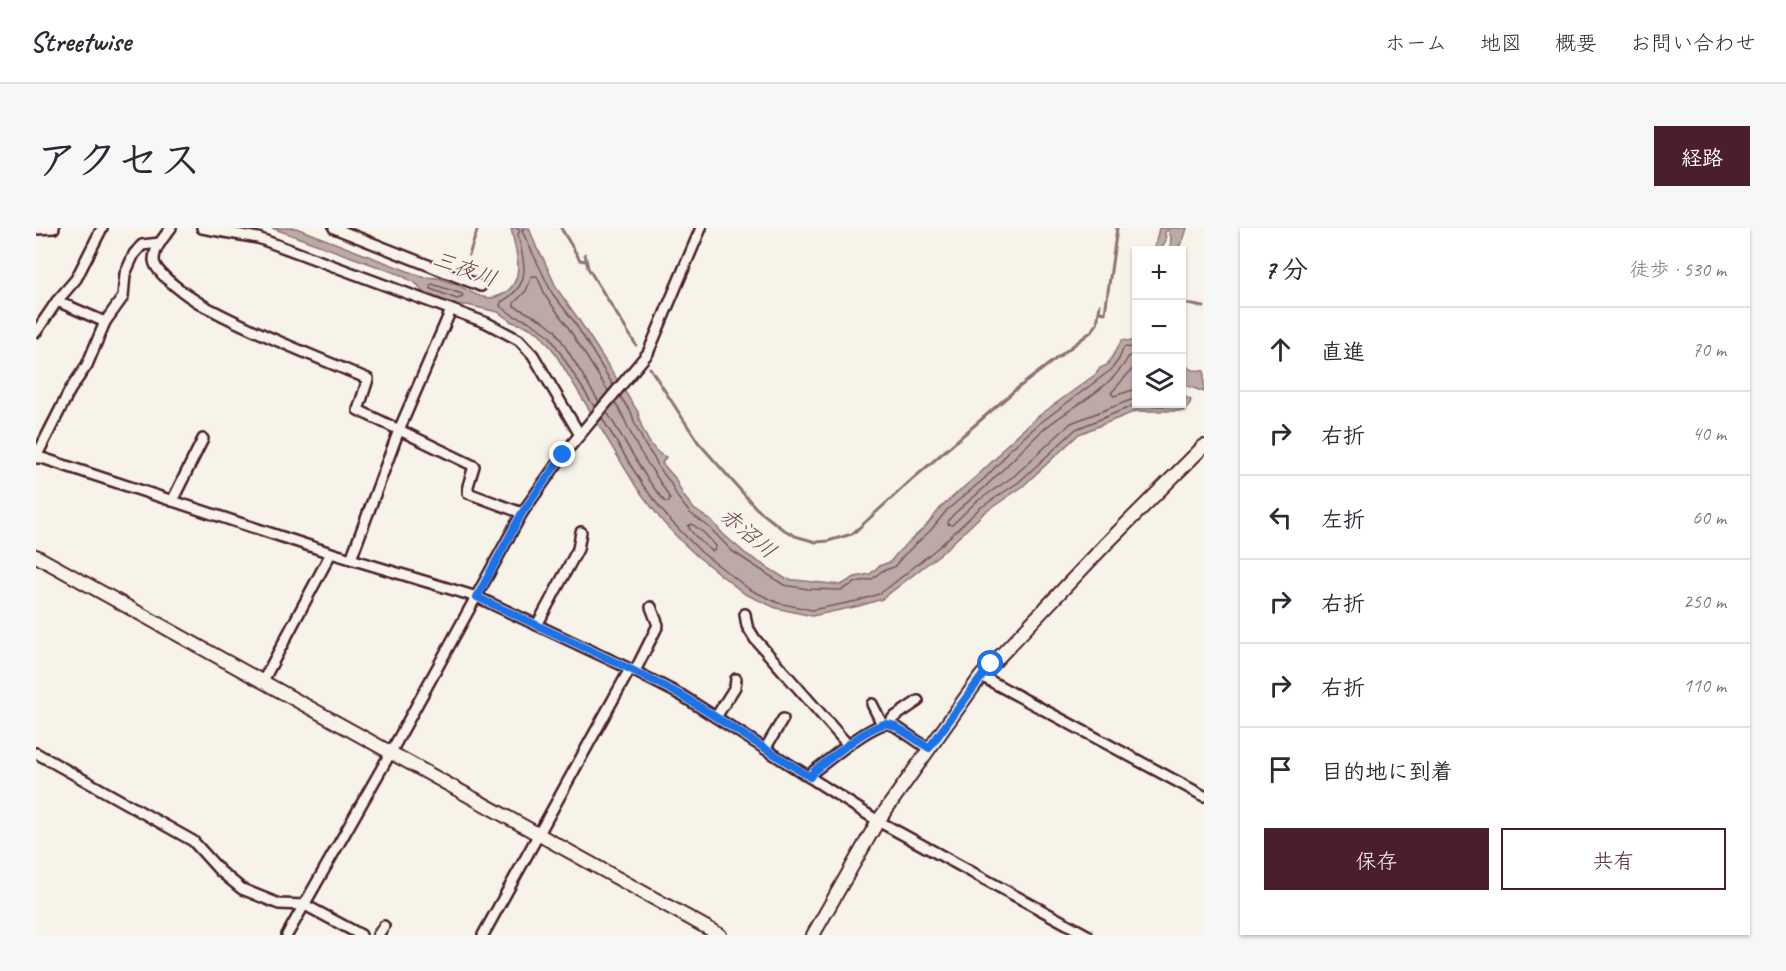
<!DOCTYPE html>
<html lang="ja">
<meta charset="utf-8">
<style>
:root{--surface:#fff;--page:#f7f7f7;--text:#2b2b33;--muted:#7c7c81;--line:#e1e1e2;--accent:#4a1f2b}
body{margin:0;font-family:Caveat,"Klee One",sans-serif;background:var(--page);color:var(--text)}
.controls{position:absolute;right:18px;top:18px;display:grid;overflow:hidden;border-radius:0px;box-shadow:0 2px 4px #0004}
.controls button{width:54px;height:54px;display:grid;place-items:center;padding:0;border:0;border-bottom:2px solid var(--line);background:var(--surface);color:var(--text);font:30px sans-serif}
.stop{position:absolute;width:18px;height:18px;margin:-14px;border:4px solid #1a73e8;border-radius:50%;background:#fff}
.stop.end{background:#1a73e8;border-color:#fff;box-shadow:0 2px 6px #0008}
.list{margin:0;padding:0;list-style:none}
h2{display:flex;justify-content:space-between;align-items:center;height:78px;margin:0;padding:0 24px;font-size:26px}
h2 small{font-size:20px;font-weight:400;color:var(--muted)}
.list li{display:grid;grid-template-columns:39px 1fr auto;gap:18px;align-items:center;box-sizing:border-box;height:84px;padding:0 24px;border-top:2px solid var(--line)}
.list b{display:block;font-size:22px;white-space:nowrap}
.list em{font-size:20px;font-style:normal;color:var(--muted)}
.actions{display:flex;gap:12px;padding:18px 24px}
.actions a{flex:1;padding:14px 0;border:2px solid var(--accent);border-radius:0px;text-align:center;font-size:21px;color:var(--accent)}
.actions .main{background:var(--accent);color:#fff}
.icon{flex:none;width:33px;height:33px;fill:none;stroke:currentColor;stroke-width:2;stroke-linecap:round;stroke-linejoin:round}
.map{position:relative;flex:none;width:1168px;height:707px;overflow:hidden;border-radius:0px}
header{display:flex;align-items:center;gap:36px;box-sizing:border-box;height:84px;padding:0 30px;background:var(--surface);border-bottom:2px solid var(--line)}
header strong{font-size:28px}
nav{display:flex;gap:33px;margin-inline-start:auto;font-size:21px}
.intro{display:flex;align-items:center;justify-content:space-between;box-sizing:border-box;height:144px;padding:0 36px}
h1{margin:0;font-size:42px}
.button{padding:15px 27px;border-radius:0px;background:var(--accent);color:#fff;font-size:21px;font-weight:700}
main{display:flex;gap:36px;padding:0 36px}
aside{flex:1;background:var(--surface);border-radius:0px;box-shadow:0 2px 4px #0004}
.map>svg:first-child{display:block}
.water{fill:#bcaaa7;stroke:#8e7275;stroke-width:1.5}
.lines{fill:none;stroke-linecap:round;stroke-linejoin:round}
.shore{stroke:#78575d;stroke-width:1.5}
.stream{stroke:#8e7275;stroke-width:3}
.street-casing{stroke:#4a1f2b;stroke-width:14}
.secondary-casing{stroke:#4a1f2b;stroke-width:16}
.street{stroke:#f7f3e8;stroke-width:9}
.secondary{stroke:#f7f3e8;stroke-width:12}
.route{stroke:#1a73e8;stroke-width:8}
.labels{text-anchor:middle;dominant-baseline:central;stroke-width:4.5;stroke-linejoin:round;paint-order:stroke}
.water-label{font-size:22px;font-style:italic;fill:#6c4950;stroke:#f7f3e8}
</style>
<header>
<strong>Streetwise</strong>
<nav><a>ホーム</a><a>地図</a><a>概要</a><a>お問い合わせ</a></nav>
</header>
<div class="intro"><h1>アクセス</h1><a class="button">経路</a></div>
<main>
<div class="map">
<svg width="1168" height="707" viewBox="0 0 1168 707">
<rect width="100%" height="100%" fill="#f7f3e8"/>
<filter id="ink" filterUnits="userSpaceOnUse"><feTurbulence type="fractalNoise" baseFrequency=".0167" numOctaves="2"/><feDisplacementMap in="SourceGraphic" scale="12" xChannelSelector="R" yChannelSelector="G"/><feConvolveMatrix kernelMatrix="1 2 1 2 8 2 1 2 1" color-interpolation-filters="sRGB"/></filter>
<g filter="url(#ink)">
<g class="water">
<path d="M236 0H260L387 49 403 50 418 56 419 54 421 57C429 60 438 67 447 69 454 71 462 69 469 65 491 50 479 22 475 0H493L501 21 506 28 521 61 541 89 602 184C604 198 615 225 630 229L626 235 639 250 647 267 658 281 677 294 687 306 710 326 750 351 805 357 819 349 834 346 843 338 854 334 863 323 890 298 906 278 943 246 962 228 966 221 1000 190 1060 146 1064 140 1071 137 1086 112 1100 114V176H1146V167L1155 172 1153 178 1147 183H1100L1043 206 986 259 948 285 908 323 846 371 823 378 776 388 740 380 709 366 661 328 645 313 627 294 601 260 517 122 503 105 490 98 476 94 462 84 431 77H420L387 65 382 57 365 47Z"/>
<polygon points="1123,0 1151,0 1148,10 1141,22 1134,20 1135,9 1132,2 1129,4 1130,12 1125,22 1118,22"/>
<polygon points="1146,136 1157,142 1168,143 1168,164 1146,156"/>
</g>
<g class="lines">
<g class="shore">
<path d="M481 0 484 3 482 6C488 37 497 56 465 74L464 78 478 88 492 93 513 107 559 180"/>
<polyline points="488,0 486,3 516,65 537,92 577,157"/>
<polygon points="396,56 426,66 427,69 421,71 395,61 394,58"/>
<path d="M1100 128H1093C1075 162 1035 178 1007 202 988 219 972 237 954 254 943 266 928 276 916 288L912 293V296L916 297 940 274 978 248 1035 195 1100 170"/>
<polyline points="1100,137 1075,165 1078,168 1100,161"/>
<polyline points="584,168 596,186 598,194 609,217 620,233 622,239 634,254 642,270 654,285 673,299 696,323 748,357 772,361 805,362 821,354 836,351 846,343 858,339 868,327 895,302 911,282 948,251 966,232 971,224 1004,195 1075,142 1083,131 1088,119 1100,120"/>
<polyline points="563,174 519,102 509,94 478,78 478,75 490,63 496,48 501,48 510,69 530,96 572,163"/>
<path d="M571 184 612 252 629 274H633L634 271C625 253 612 238 602 220 593 204 589 189 579 174"/>
<polyline points="566,190 606,256 632,290 665,324 713,361 742,375 776,382 821,373 843,366 853,359 904,318 944,280 983,254 1040,201 1099,177 1140,178 1144,176"/>
<path d="M656 296 668 305 680 318 679 322 676 323C667 316 657 308 652 298Z"/>
</g>
<g class="stream">
<polyline points="525,0 544,32 549,33"/>
<polyline points="549,26 552,40 600,117"/>
<polyline points="433,27 442,0"/>
<polyline points="1146,75 1168,79"/>
<polyline points="1064,84 1069,85 1081,0"/>
<polyline points="614,140 662,214 720,280 745,300 759,308 780,314 792,313 816,306 824,299 871,256 978,163 1056,103 1061,96 1064,77"/>
</g>
<g class="street-casing">
<g id="street">
<path d="M135 0C128 9 118 20 118 32 118 47 163 76 176 82 225 108 281 129 332 151L322 182 438 238 432 258V265L486 285"/>
<polyline points="166,0 222,10 451,95 483,112 497,127 544,207"/>
<polyline points="298,0 445,58"/>
<polyline points="0,1 18,0"/>
<polyline points="21,73 69,94"/>
<polyline points="0,104 21,73 40,51 66,0"/>
<polyline points="0,229 34,162 51,137 69,94 87,69 89,46 98,26 106,17 124,15"/>
<polyline points="0,230 6,230 295,325 441,369 594,441 645,467 842,593 1051,707"/>
<polyline points="136,273 167,211"/>
<polyline points="315,331 363,202 415,82"/>
<polyline points="709,386 711,398 719,411 812,517"/>
<polyline points="501,397 542,321 545,304"/>
<polyline points="599,443 622,397 615,379"/>
<polyline points="945,448 1168,568"/>
<polyline points="227,453 295,325"/>
<polyline points="836,476 846,496"/>
<polyline points="680,489 699,459 700,451"/>
<polyline points="853,496 857,490 882,473"/>
<polyline points="729,521 747,491"/>
<polyline points="0,525 157,613 184,643 206,661 243,676 269,677 325,707"/>
<path d="M773 549 778 543C797 529 823 506 845 497 850 495 854 496 859 498L893 521"/>
<polyline points="251,707 355,524 486,285 527,227 612,125 665,0"/>
<polyline points="342,707 348,698"/>
<polyline points="447,707 594,441"/>
</g>
</g>
<g class="secondary-casing">
<g id="secondary">
<polyline points="0,328 684,707"/>
<polyline points="777,707 842,593 945,448 1069,317 1168,218"/>
</g>
</g>
<use href="#street" class="street"/>
<use href="#secondary" class="secondary"/>
</g>
</g>
<g class="lines" filter="url(#ink)">
<path class="route" d="M527 227 486 285 441 369 594 441 645 467 774 549 778 543C797 529 823 505 845 497 850 495 854 496 859 498L893 520 955 436"/>
</g>
<g class="labels">
<g class="water-label">
<text transform="translate(429 41) rotate(20)">三夜川</text>
<text transform="translate(712 305) rotate(40)">赤沼川</text>
</g>
</g>
</svg>
<div class="controls">
<button>+</button>
<button>−</button>
<button><svg class="icon" aria-label="layers" viewBox="0 0 24 24"><path d="M12 4l9 5-9 5-9-5zM3 14l9 5 9-5"/></svg></button>
</div>
<div class="stop" style="left:955px;top:436px"></div>
<div class="stop end" style="left:527px;top:227px"></div>
</div>
<aside>
<h2>7 分<small>徒歩 · 530 m</small></h2>
<ul class="list">
<li><svg class="icon" aria-label="ahead" viewBox="0 0 24 24"><path d="M12 20V5M6 11l6-6 6 6"/></svg><div><b>直進</b></div><em>70 m</em></li>
<li><svg class="icon" aria-label="right" viewBox="0 0 24 24"><path d="M7 20v-9h11M14 6l5 5-5 5"/></svg><div><b>右折</b></div><em>40 m</em></li>
<li><svg class="icon" aria-label="left" viewBox="0 0 24 24"><path d="M17 20v-9H6M10 6l-5 5 5 5"/></svg><div><b>左折</b></div><em>60 m</em></li>
<li><svg class="icon" aria-label="right" viewBox="0 0 24 24"><path d="M7 20v-9h11M14 6l5 5-5 5"/></svg><div><b>右折</b></div><em>250 m</em></li>
<li><svg class="icon" aria-label="right" viewBox="0 0 24 24"><path d="M7 20v-9h11M14 6l5 5-5 5"/></svg><div><b>右折</b></div><em>110 m</em></li>
<li><svg class="icon" aria-label="arrive" viewBox="0 0 24 24"><path d="M6 21V4h12l-3 4 3 4H6"/></svg><div><b>目的地に到着</b></div></li>
</ul>
<div class="actions"><a class="main">保存</a><a>共有</a></div>
</aside>
</main>
